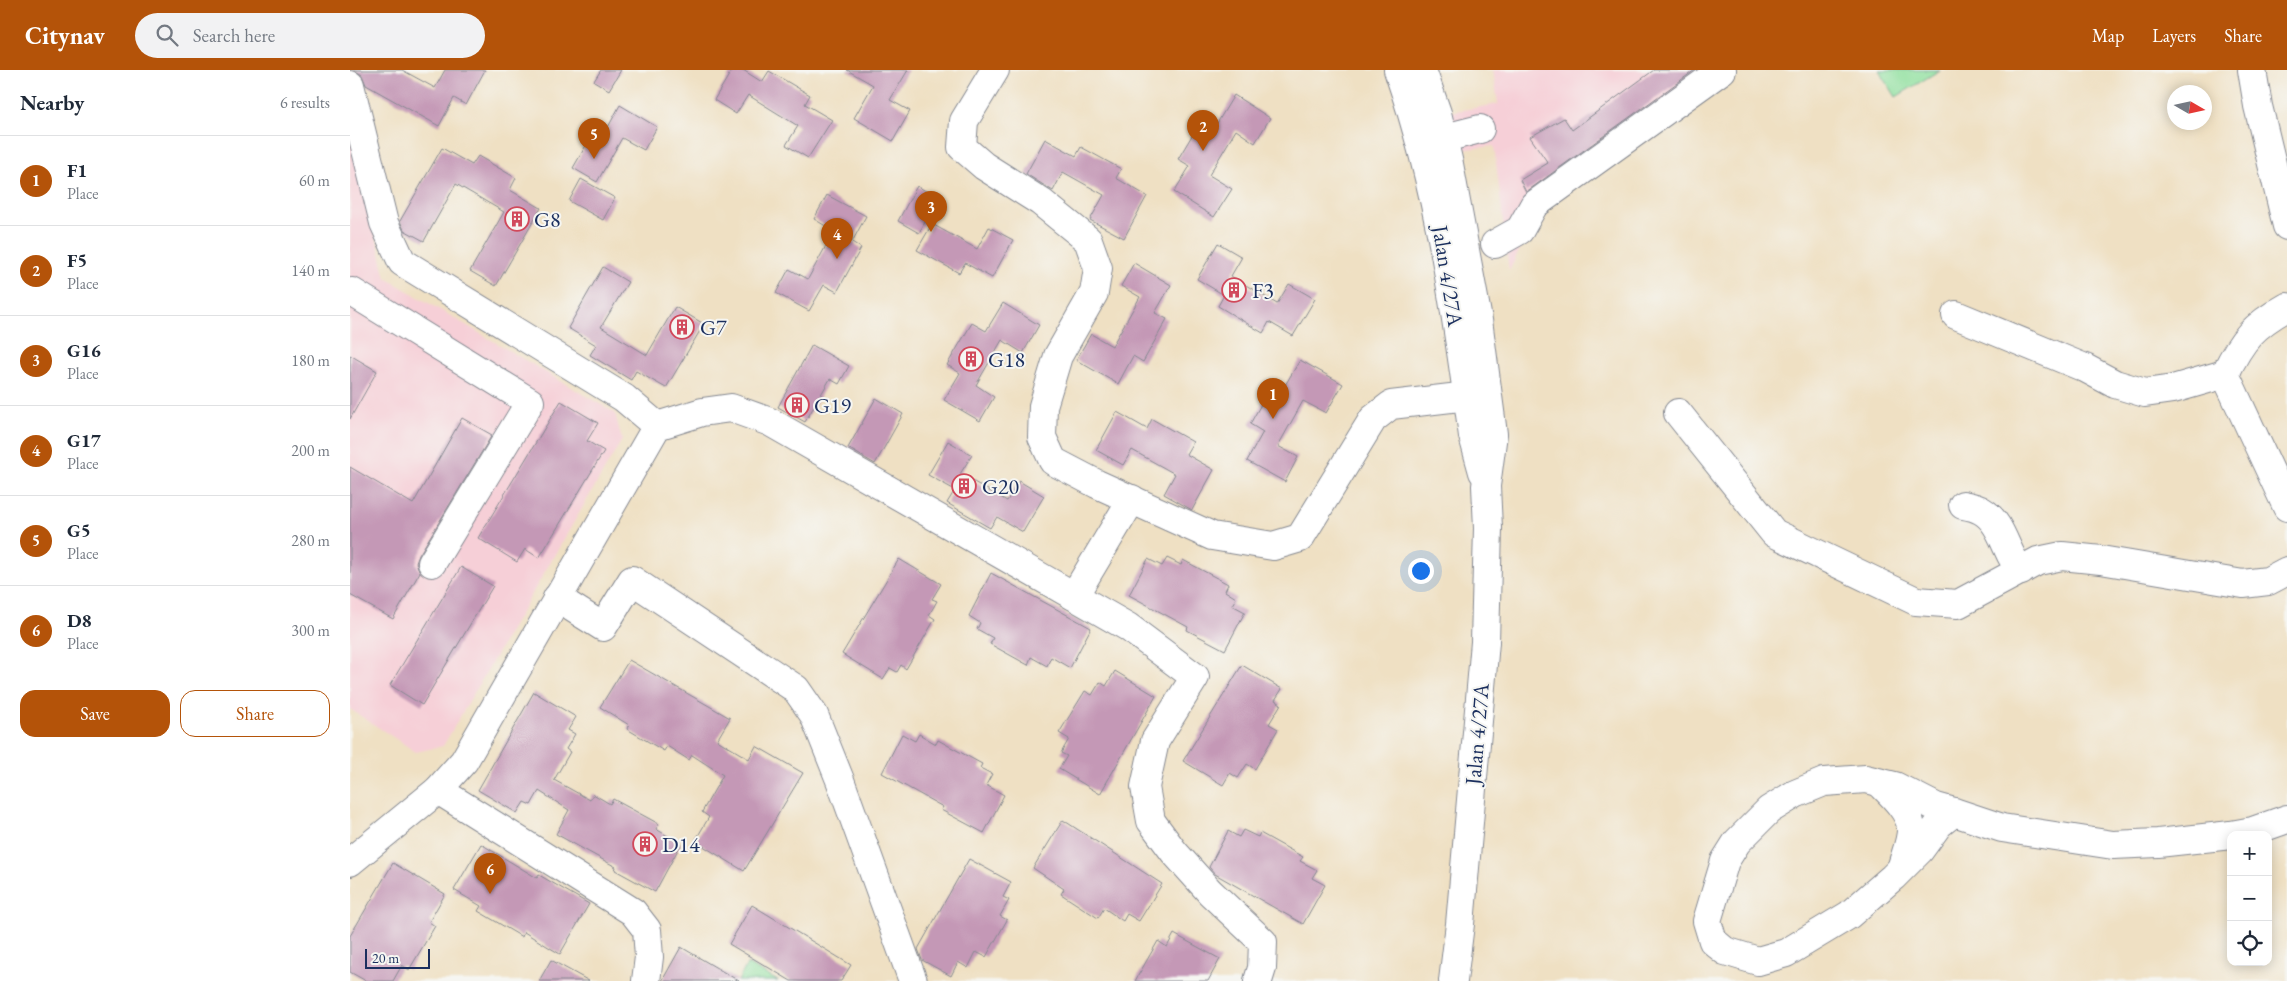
<!DOCTYPE html>
<meta charset="utf-8">
<style>
:root{--surface:#fff;--page:#f2f2f3;--text:#1f2937;--muted:#747a83;--line:#e0e1e3;--accent:#b45309}
body{margin:0;font-family:"EB Garamond",serif;background:var(--page);color:var(--text)}
.controls{position:absolute;right:15px;bottom:15px;display:grid;overflow:hidden;border-radius:10px;box-shadow:0 2px 12px #0003}
.controls button{width:45px;height:45px;display:grid;place-items:center;padding:0;border:0;border-bottom:1px solid var(--line);background:var(--surface);color:var(--text);font:25px sans-serif}
.compass{position:absolute;left:1817px;top:15px;width:45px;height:45px;border-radius:50%;background:var(--surface);box-shadow:0 2px 12px #0003;rotate:99deg}
.scale{position:absolute;left:15px;bottom:12px;width:65px;box-sizing:border-box;padding-left:5px;border:2px solid #1b2f5e;border-top:0;font-size:14px;line-height:18px;white-space:nowrap;color:#1b2f5e;-webkit-text-stroke:4px #f6f6f2;paint-order:stroke}
.you{position:absolute;left:1070px;top:500px;width:18px;height:18px;margin:-12px;border:4px solid #fff;border-radius:50%;background:#1a73e8;box-shadow:0 0 0 8px #1a73e833}
.badge{display:grid;place-items:center;width:32px;height:32px;border-radius:50%;background:var(--accent);color:#fff;font-size:16px;font-weight:700}
.pin{position:absolute;translate:-50% -41px;filter:drop-shadow(0 1px 2px #0008)}
.pin::after{content:'';position:absolute;top:26px;width:18px;height:15px;background:inherit;clip-path:polygon(0 0,100% 0,50% 100%)}
.list{margin:0;padding:0;list-style:none}
h2{display:flex;justify-content:space-between;align-items:center;height:65px;margin:0;padding:0 20px;font-size:21px}
h2 small{font-size:16px;font-weight:400;color:var(--muted)}
.list li{display:grid;grid-template-columns:32px 1fr auto;gap:15px;align-items:center;box-sizing:border-box;height:90px;padding:0 20px;border-top:1px solid var(--line)}
.list b{display:block;font-size:19px;white-space:nowrap}
.list p{margin:0;font-size:16px;white-space:nowrap;color:var(--muted)}
.list em{font-size:16px;font-style:normal;color:var(--muted)}
.actions{display:flex;gap:10px;padding:15px 20px}
.actions a{flex:1;padding:11px 0;border:1px solid var(--accent);border-radius:15px;text-align:center;font-size:18px;color:var(--accent)}
.actions .main{background:var(--accent);color:#fff}
.icon{flex:none;width:28px;height:28px;fill:none;stroke:currentColor;stroke-width:2;stroke-linecap:round;stroke-linejoin:round}
.map{position:relative;flex:none;width:1937px;height:911px;overflow:hidden}
header{display:flex;align-items:center;gap:30px;box-sizing:border-box;height:70px;padding:0 25px;background:var(--accent);color:#fff}
header strong{font-size:24px}
nav{display:flex;gap:28px;margin-inline-start:auto;font-size:18px}
.search{width:350px;height:45px;background:var(--page);display:flex;align-items:center;gap:12px;box-sizing:border-box;padding:0 18px;border-radius:28px;color:var(--muted);font-size:19px}
main{display:flex}
aside{flex:1;background:var(--surface)}
.map>svg:first-child{display:block}
.built{fill:#f6cfd7}
.green{fill:#90e09f;stroke:#56887e}
.building{fill:#c498b6}
.lines{fill:none;stroke-linecap:round;stroke-linejoin:round}
.minor-casing{stroke:#858890;stroke-width:30}
.minor{stroke:#fff;stroke-width:28}
.labels{text-anchor:middle;dominant-baseline:central;stroke-width:4;stroke-linejoin:round;paint-order:stroke}
.poi-label{font-size:22px;fill:#1b2f5e;stroke:#f6f6f2;text-anchor:start}
.street-label{font-size:22px;fill:#1b2f5e;stroke:#f6f6f2}
</style>
<header>
<strong>Citynav</strong>
<div class="search"><svg class="icon" aria-label="search" viewBox="0 0 24 24"><circle cx="10" cy="10" r="6"/><path d="M15 15l6 6"/></svg>Search here</div>
<nav><a>Map</a><a>Layers</a><a>Share</a></nav>
</header>
<main>
<aside>
<h2>Nearby<small>6 results</small></h2>
<ul class="list">
<li><span class="badge">1</span><div><b>F1</b><p>Place</p></div><em>60 m</em></li>
<li><span class="badge">2</span><div><b>F5</b><p>Place</p></div><em>140 m</em></li>
<li><span class="badge">3</span><div><b>G16</b><p>Place</p></div><em>180 m</em></li>
<li><span class="badge">4</span><div><b>G17</b><p>Place</p></div><em>200 m</em></li>
<li><span class="badge">5</span><div><b>G5</b><p>Place</p></div><em>280 m</em></li>
<li><span class="badge">6</span><div><b>D8</b><p>Place</p></div><em>300 m</em></li>
</ul>
<div class="actions"><a class="main">Save</a><a>Share</a></div>
</aside>
<div class="map">
<svg width="1937" height="911" viewBox="0 0 1937 911">
<rect width="100%" height="100%" fill="#f6f6f2"/>
<filter id="ink" filterUnits="userSpaceOnUse"><feTurbulence type="fractalNoise" baseFrequency=".02" numOctaves="2"/><feDisplacementMap in="SourceGraphic" scale="10" xChannelSelector="R" yChannelSelector="G"/><feConvolveMatrix kernelMatrix="1 2 1 2 8 2 1 2 1" color-interpolation-filters="sRGB"/></filter>
<filter id="wash" filterUnits="userSpaceOnUse"><feTurbulence type="fractalNoise" baseFrequency=".0096" numOctaves="4" result="noise"/><feDisplacementMap in="SourceGraphic" scale="20" xChannelSelector="R" yChannelSelector="G"/><feGaussianBlur stdDeviation="1.12" result="paint"/><feColorMatrix in="noise" values="0 0 0 0 0 0 0 0 0 0 0 0 0 0 0 0 0 1.4 0 .05"/><feComposite in="paint" operator="in"/></filter>
<g filter="url(#wash)">
<rect width="100%" height="100%" fill="#efe0c3"/>
<g class="built">
<polygon points="1143,0 1384,0 1194,132 1159,201 1144,76 1111,80 1100,42 1148,34"/>
<polygon points="0,59 36,208 265,343 272,370 93,676 66,682 0,639"/>
</g>
<g class="green">
<polygon points="1529,0 1590,0 1546,27"/>
<polygon points="397,894 428,911 388,911"/>
</g>
<g id="blocks">
<g class="building">
<polygon points="4,0 52,0 85,18 95,0 135,0 116,35 104,28 89,56 16,15 12,5"/>
<polygon points="251,0 271,0 259,20 244,11"/>
<polygon points="382,0 393,0 412,12 419,1 460,25 455,34 482,50 458,88 436,75 448,56 398,25 386,44 364,30"/>
<polygon points="497,0 558,0 540,30 560,41 543,71 504,48 523,15"/>
<polygon points="1304,0 1345,0 1176,122 1170,110 1198,93 1180,67 1214,48 1222,60"/>
<polygon points="884,25 920,48 905,73 886,60 859,105 882,119 864,147 824,122 840,96 828,89 853,47 866,55"/>
<polygon points="270,35 307,57 294,80 272,68 247,112 223,98 246,58 255,63"/>
<polygon points="695,69 726,86 731,77 771,99 766,108 797,126 774,168 740,150 754,125 713,102 703,121 676,104"/>
<polygon points="92,78 122,95 128,86 166,108 160,120 191,138 146,216 120,201 154,142 106,114 74,171 54,160 50,151"/>
<polygon points="231,109 265,128 253,150 219,131"/>
<polygon points="567,116 588,128 569,163 548,151"/>
<polygon points="477,125 516,146 502,172 511,178 487,222 474,215 459,241 426,223 439,199 458,209 484,161 464,149"/>
<polygon points="582,154 627,179 639,157 663,170 642,208 615,193 609,203 567,180"/>
<polygon points="868,173 892,187 881,206 927,234 939,214 965,229 943,266 919,252 913,263 868,236 874,225 847,209"/>
<polygon points="784,193 821,215 805,243 817,249 793,292 783,286 768,314 726,290 741,264 762,276 790,227 771,216"/>
<polygon points="253,197 278,212 251,257 297,285 325,237 354,254 316,318 286,301 281,310 240,285 246,275 218,258"/>
<polygon points="653,233 689,255 673,283 652,270 626,315 644,327 630,351 594,330 610,303 597,295 622,253 636,261"/>
<polygon points="462,275 499,296 489,314 480,309 455,352 428,337"/>
<polygon points="0,285 27,301 0,349"/>
<polygon points="950,290 993,314 976,343 953,331 928,376 948,387 935,412 897,391 913,362 900,354 924,311 934,317"/>
<polygon points="526,328 553,344 525,394 498,378"/>
<polygon points="211,331 248,353 237,371 254,381 189,488 175,479 167,492 128,468"/>
<polygon points="767,342 797,359 802,349 843,372 836,384 864,400 842,440 814,424 825,404 782,380 773,395 746,380"/>
<polygon points="112,348 142,365 69,485 66,493 70,502 43,549 0,525 0,397 63,434"/>
<polygon points="598,371 622,385 610,404 657,431 669,411 694,426 673,462 647,447 640,458 597,433 605,420 578,405"/>
<polygon points="817,488 831,495 833,490 878,514 875,521 886,528 882,535 895,542 875,580 837,560 838,557 779,525 798,489 812,496"/>
<polygon points="549,489 591,514 582,529 587,531 579,545 585,549 556,599 551,595 547,602 540,598 533,609 492,584"/>
<polygon points="111,497 143,516 72,635 40,615"/>
<polygon points="641,503 741,558 720,598 701,587 697,596 681,587 678,595 640,574 643,568 627,559 630,553 619,546"/>
<polygon points="279,590 380,648 367,670 399,689 406,676 453,703 394,801 345,771 359,747 352,742 373,705 342,685 339,690 317,676 314,681 277,659 279,655 250,637"/>
<polygon points="892,595 932,619 925,630 931,634 919,654 928,659 905,699 897,694 888,708 880,703 873,715 833,691"/>
<polygon points="765,601 806,626 750,724 709,699 717,686 711,683 719,669 709,663 735,621 742,625 750,612 756,616"/>
<polygon points="184,622 226,647 218,660 225,664 216,679 220,682 204,710 240,730 243,724 260,734 263,729 309,754 306,759 331,774 305,822 265,800 266,797 206,764 219,740 189,721 181,735 174,732 167,743 128,720"/>
<polygon points="552,664 565,671 569,664 586,674 588,670 632,694 630,698 642,704 636,715 654,725 634,763 591,740 593,737 532,703"/>
<polygon points="713,750 812,814 789,851 777,844 773,851 754,838 748,848 711,824 714,819 683,798"/>
<polygon points="893,760 908,767 910,763 953,787 950,791 967,800 962,808 975,815 953,854 865,804 859,797 878,761 889,767"/>
<polygon points="131,774 187,808 189,805 239,834 210,884 174,862 172,867 128,841 131,836 104,820"/>
<polygon points="619,789 661,812 653,827 659,830 650,846 657,850 636,887 626,882 618,898 608,892 601,906 572,890 568,879"/>
<polygon points="43,793 95,824 79,852 85,856 59,900 52,895 43,911 16,911 0,902 0,866"/>
<polygon points="402,835 501,895 491,911 441,911 379,874"/>
<polygon points="824,864 870,889 858,911 785,911 808,871 817,877"/>
<polygon points="331,877 389,911 312,911"/>
<polygon points="201,890 239,911 189,911"/>
</g>
</g>
</g>
<g filter="url(#ink)">
<use href="#blocks" fill-opacity="0" stroke="#858890" stroke-width="1"/>
<g class="lines">
<g class="minor-casing">
<g id="minor">
<polyline points="645,0 614,51 612,77 634,96 691,132 738,170 748,198 744,223 708,286 693,336 692,367 703,391 747,414 862,466 923,476 950,468 1023,349 1041,335 1118,326"/>
<path d="M1048 0C1089 119 1106 242 1123 366L1133 402"/>
<polyline points="1072,0 1087,43 1099,94 1128,250 1143,364 1136,416 1138,458 1135,572 1110,854 1103,911"/>
<polyline points="1902,0 1908,36 1937,156"/>
<polyline points="0,15 34,153 52,192 274,328 307,356"/>
<polyline points="1075,73 1130,59"/>
<polyline points="1145,174 1170,160 1184,135 1372,0"/>
<polyline points="2,222 180,332 82,493"/>
<path d="M1937 237C1903 256 1892 269 1875 304L1937 437"/>
<polyline points="1606,245 1735,298 1765,314 1795,323 1823,319 1875,304"/>
<polyline points="1328,343 1424,463 1566,531 1608,534 1688,491 1712,486 1751,490 1893,514 1918,511 1937,501"/>
<path d="M1613 435C1619 436 1627 438 1632 441 1653 453 1656 485 1671 501"/>
<polyline points="724,526 782,429"/>
<polyline points="207,528 253,557 282,510 446,619 464,645 490,710 563,911"/>
<path d="M1532 715C1543 726 1559 741 1561 757 1562 769 1555 785 1552 796"/>
<polyline points="88,720 283,842 297,860 299,887 296,911"/>
<polyline points="1604,742 1589,754 1570,780 1543,807 1499,845 1436,883 1408,891 1375,881 1363,871 1357,851 1375,791 1387,772 1419,740 1445,724 1474,712 1516,709 1545,716 1586,737 1604,742 1652,758 1763,775 1808,773 1881,765"/>
<polyline points="1881,765 1903,761 1937,749"/>
<polyline points="0,792 88,720 114,691 307,356 352,342 381,338 420,352 778,557 845,607 805,671 795,717 801,751 824,782 860,822 913,872 912,898 908,911"/>
</g>
</g>
<use href="#minor" class="minor"/>
</g>
</g>
<defs>
<g id="building-ring" transform="scale(1.25)"><circle r="9.5" fill="#f6f6f2" stroke="#d1495b" stroke-width="1.5"/><path d="M-4-6H4V6H1V3H-1V6H-4ZM-2.5-4.3h1.7v1.8h-1.7ZM.8-4.3h1.7v1.8H.8ZM-2.5-1h1.7V.8h-1.7ZM.8-1h1.7V.8H.8Z" fill="#d1495b"/></g>
</defs>
<g fill-rule="evenodd">
<use href="#building-ring" x="167" y="149"/>
<use href="#building-ring" x="884" y="220"/>
<use href="#building-ring" x="332" y="257"/>
<use href="#building-ring" x="621" y="289"/>
<use href="#building-ring" x="447" y="335"/>
<use href="#building-ring" x="614" y="416"/>
<use href="#building-ring" x="295" y="774"/>
</g>
<g class="labels">
<g class="poi-label">
<text x="184" y="149">G8</text>
<text x="902" y="220">F3</text>
<text x="350" y="257">G7</text>
<text x="638" y="289">G18</text>
<text x="464" y="335">G19</text>
<text x="632" y="416">G20</text>
<text x="312" y="774">D14</text>
</g>
<g class="street-label">
<text transform="translate(1098 206) rotate(81)">Jalan 4/27A</text>
<text transform="translate(1127 664) rotate(-85)">Jalan 4/27A</text>
</g>
</g>
</svg>
<div class="controls">
<button>+</button>
<button>−</button>
<button><svg class="icon" aria-label="locate" viewBox="0 0 24 24"><circle cx="12" cy="12" r="6"/><path d="M12 2v4M12 18v4M2 12h4M18 12h4"/></svg></button>
</div>
<svg class="compass" viewBox="-18 -18 36 36"><path d="M0-13l5 13h-10z" fill="#e53935"/><path d="M0 13l5-13h-10z" fill="#747a83"/></svg>
<div class="scale">20 m</div>
<div class="you"></div>
<div class="pin badge" style="left:923px;top:349px">1</div>
<div class="pin badge" style="left:853px;top:81px">2</div>
<div class="pin badge" style="left:581px;top:162px">3</div>
<div class="pin badge" style="left:487px;top:189px">4</div>
<div class="pin badge" style="left:244px;top:89px">5</div>
<div class="pin badge" style="left:140px;top:824px">6</div>
</div>
</main>
